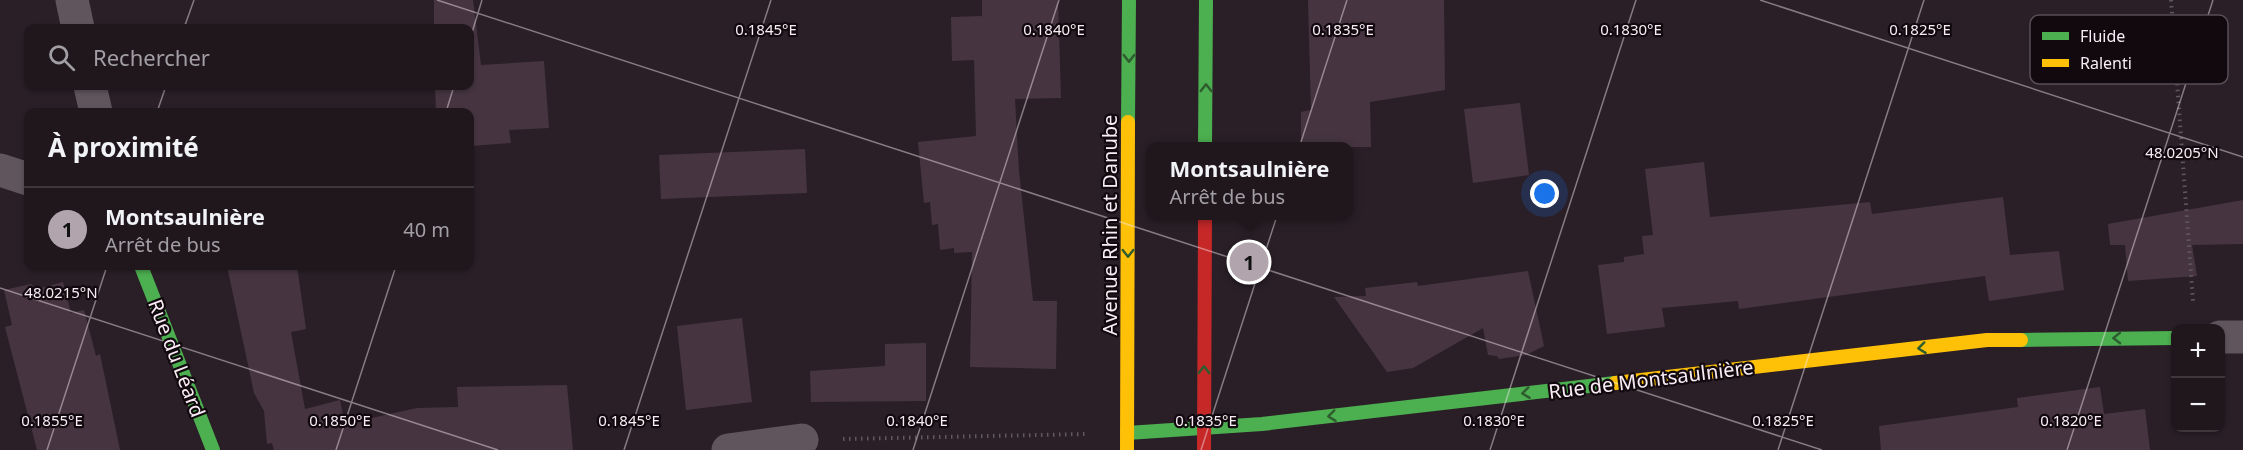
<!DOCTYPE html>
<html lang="fr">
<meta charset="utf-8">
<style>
:root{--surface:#20171d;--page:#282026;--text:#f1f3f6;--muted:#a29fa4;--line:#3d363b;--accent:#b1a4ac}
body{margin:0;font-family:"Noto Sans",sans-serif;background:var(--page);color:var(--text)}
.controls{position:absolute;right:18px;bottom:18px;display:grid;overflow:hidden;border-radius:12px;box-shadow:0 2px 4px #0004}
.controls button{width:54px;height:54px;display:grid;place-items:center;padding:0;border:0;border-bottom:2px solid var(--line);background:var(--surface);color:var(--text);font:30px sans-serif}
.you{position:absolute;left:1545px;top:194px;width:21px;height:21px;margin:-15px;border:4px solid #fff;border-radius:50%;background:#1a73e8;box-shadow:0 0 0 9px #1a73e833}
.badge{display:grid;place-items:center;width:39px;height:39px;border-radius:50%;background:var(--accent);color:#111;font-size:20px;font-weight:700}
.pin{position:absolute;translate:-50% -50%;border:3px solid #fff;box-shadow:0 2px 6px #0006}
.popup{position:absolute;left:1146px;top:142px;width:207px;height:78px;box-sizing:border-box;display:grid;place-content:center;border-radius:12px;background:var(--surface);filter:drop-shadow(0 2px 4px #0005);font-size:20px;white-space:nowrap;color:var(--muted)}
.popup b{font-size:22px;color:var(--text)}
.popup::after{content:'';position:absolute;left:50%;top:100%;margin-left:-12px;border:12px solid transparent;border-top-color:var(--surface)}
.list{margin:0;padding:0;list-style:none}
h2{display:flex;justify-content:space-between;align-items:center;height:78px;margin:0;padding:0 24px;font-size:26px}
h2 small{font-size:20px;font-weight:400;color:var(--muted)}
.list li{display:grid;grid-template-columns:39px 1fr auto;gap:18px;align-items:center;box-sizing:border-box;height:84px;padding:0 24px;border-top:2px solid var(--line)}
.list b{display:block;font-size:22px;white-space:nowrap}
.list p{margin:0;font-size:20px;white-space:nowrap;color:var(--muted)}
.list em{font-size:20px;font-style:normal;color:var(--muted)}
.icon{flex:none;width:33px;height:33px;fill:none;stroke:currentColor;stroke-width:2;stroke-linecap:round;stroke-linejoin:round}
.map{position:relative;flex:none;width:2243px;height:450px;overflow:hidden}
.search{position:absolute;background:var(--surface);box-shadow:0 2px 4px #0004;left:24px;top:24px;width:450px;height:66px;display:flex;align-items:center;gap:15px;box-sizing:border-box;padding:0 21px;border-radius:12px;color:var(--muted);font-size:22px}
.panel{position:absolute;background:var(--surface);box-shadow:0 2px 4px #0004;left:24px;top:108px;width:450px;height:162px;border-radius:12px}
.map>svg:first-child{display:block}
.building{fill:#463541}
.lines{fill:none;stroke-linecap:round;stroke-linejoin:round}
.path{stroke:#61585e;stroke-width:4;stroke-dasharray:1.5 4.5;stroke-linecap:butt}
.street{stroke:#60555d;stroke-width:33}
.fast{stroke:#4caf50;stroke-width:14}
.slow{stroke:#ffc107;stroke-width:14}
.jam{stroke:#c62828;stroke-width:14}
.oneway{stroke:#2e5c2f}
.ticks{fill:none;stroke:#f9ecf4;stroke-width:1.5;stroke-opacity:0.45}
.labels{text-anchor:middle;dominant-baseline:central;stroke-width:4.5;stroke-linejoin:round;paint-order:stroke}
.street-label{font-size:20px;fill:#f9ecf4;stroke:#11090e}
.key{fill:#11090e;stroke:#574d53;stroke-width:1.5}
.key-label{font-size:16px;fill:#f9ecf4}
.ticks-label{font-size:15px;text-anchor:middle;fill:#f9ecf4;stroke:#11090e;stroke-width:4.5;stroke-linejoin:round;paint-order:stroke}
</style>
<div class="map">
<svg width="2243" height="450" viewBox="0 0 2243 450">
<rect width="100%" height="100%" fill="#2a1f27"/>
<g class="building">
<polygon points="434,0 473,0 481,65 544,61 549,128 509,130 511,143 470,146 470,112 436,112 435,86 470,86 470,28 434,28"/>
<polygon points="982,0 1058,0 1061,98 1015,99 1019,171 1033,301 1057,301 1056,369 970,367 972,252 954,253 954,248 940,250 938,224 932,225 930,202 924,203 918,142 976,136 974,60 952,61 951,17 982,16"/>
<polygon points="1308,0 1444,0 1445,90 1370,102 1371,147 1301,147 1301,112 1311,110"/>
<polygon points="1520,103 1529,175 1473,183 1464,109"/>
<polygon points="805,149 807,193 661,199 659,155"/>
<polygon points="1704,162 1710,217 1870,202 1872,214 2003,197 2010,255 2059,251 2064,290 1989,301 1985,276 1739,309 1738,301 1662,308 1665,327 1607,334 1598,265 1624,262 1624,257 1644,254 1642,236 1653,235 1645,169"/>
<polygon points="2243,200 2243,244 2192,245 2197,276 2128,281 2125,245 2110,245 2108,224"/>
<polygon points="227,266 297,266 306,329 291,332 305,409 340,400 345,424 417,408 458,407 457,387 567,385 573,450 274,450 272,443 267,444 264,411 254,393"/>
<polygon points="1528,271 1544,346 1526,355 1499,359 1497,356 1488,355 1483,328 1413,368 1387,372 1334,297 1366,296 1365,288 1417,282 1418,286"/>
<polygon points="63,282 71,313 84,310 96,356 100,354 120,450 37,450 5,327 12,325 4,290 31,284 37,289"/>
<polygon points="742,318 752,402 686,410 677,326"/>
<polygon points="926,343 926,401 811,402 810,371 885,366 885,344"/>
<polygon points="2100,387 2104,414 2145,409 2150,450 1881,450 1879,426 2018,407 2017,398"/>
</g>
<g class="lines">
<g class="path">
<polyline points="2171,0 2193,301"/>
<polyline points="843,439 1085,434"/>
</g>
<g class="street">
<polyline points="72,0 78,28"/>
<polyline points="90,86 96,112"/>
<polyline points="0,170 28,179"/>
<polyline points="2220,337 2243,337"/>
<polyline points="728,450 802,440"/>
</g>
<g class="fast">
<polyline points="1128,122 1129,0"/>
<polyline points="1205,146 1206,0"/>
<polyline points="141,266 213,450"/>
<polyline points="2021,340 2176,338"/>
<polyline points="1127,433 1262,424 1615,383"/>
</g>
<g class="slow">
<polyline points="1615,383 1987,340 2021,340"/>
<polyline points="1127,450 1128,122"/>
</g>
<polyline class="jam" points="1204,450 1205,216"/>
</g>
<defs><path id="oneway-chevron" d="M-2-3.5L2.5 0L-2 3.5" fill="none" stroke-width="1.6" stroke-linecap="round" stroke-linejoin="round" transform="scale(1.5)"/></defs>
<g class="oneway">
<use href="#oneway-chevron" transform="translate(1129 58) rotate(90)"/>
<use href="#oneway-chevron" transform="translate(1206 88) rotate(-90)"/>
<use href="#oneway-chevron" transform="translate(1128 253) rotate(90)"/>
<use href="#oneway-chevron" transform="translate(2117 338) rotate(179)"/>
<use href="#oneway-chevron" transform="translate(1922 348) rotate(173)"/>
<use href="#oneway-chevron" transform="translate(1204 370) rotate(-90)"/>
<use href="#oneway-chevron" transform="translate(1526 393) rotate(173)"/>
<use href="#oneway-chevron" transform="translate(1332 416) rotate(173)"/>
</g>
<path class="ticks" d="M437 0 1822 450M1760 0 2243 157M184 28 194 0M470 39 482 0M157 112 166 86M446 112 454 86M0 288 498 450M47 450 107 266M336 450 396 266M624 450 771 0M913 450 1059 0M1201 450 1347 0M1490 450 1636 0M1778 450 1924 0M2067 450 2213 0"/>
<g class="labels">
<g class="street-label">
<text transform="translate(1109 225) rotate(-90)">Avenue Rhin et Danube</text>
<text transform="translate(177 358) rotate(69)">Rue du Léard</text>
<text transform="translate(1651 379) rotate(-7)">Rue de Montsaulnière</text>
</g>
</g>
<rect x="2030" y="15" width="198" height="69" rx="9" class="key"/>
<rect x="2042" y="32" width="27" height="8" fill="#4caf50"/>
<rect x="2042" y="59" width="27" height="8" fill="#ffc107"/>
<g class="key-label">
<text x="2080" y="42">Fluide</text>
<text x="2080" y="69">Ralenti</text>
</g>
<g class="ticks-label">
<text x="766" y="35">0.1845°E</text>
<text x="1054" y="35">0.1840°E</text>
<text x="1343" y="35">0.1835°E</text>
<text x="1631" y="35">0.1830°E</text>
<text x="1920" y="35">0.1825°E</text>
<text x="2182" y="158">48.0205°N</text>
<text x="61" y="298">48.0215°N</text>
<text x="52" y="426">0.1855°E</text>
<text x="340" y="426">0.1850°E</text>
<text x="629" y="426">0.1845°E</text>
<text x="917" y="426">0.1840°E</text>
<text x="1206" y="426">0.1835°E</text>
<text x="1494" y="426">0.1830°E</text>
<text x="1783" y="426">0.1825°E</text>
<text x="2071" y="426">0.1820°E</text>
</g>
</svg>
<div class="controls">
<button>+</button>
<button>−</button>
</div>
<div class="you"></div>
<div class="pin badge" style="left:1249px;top:262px">1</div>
<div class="popup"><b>Montsaulnière</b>Arrêt de bus</div>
<div class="search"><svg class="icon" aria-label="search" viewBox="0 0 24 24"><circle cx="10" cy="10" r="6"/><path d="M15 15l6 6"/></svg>Rechercher</div>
<section class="panel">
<h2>À proximité<small></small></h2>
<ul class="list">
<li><span class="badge">1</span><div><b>Montsaulnière</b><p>Arrêt de bus</p></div><em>40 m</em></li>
</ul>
</section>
</div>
